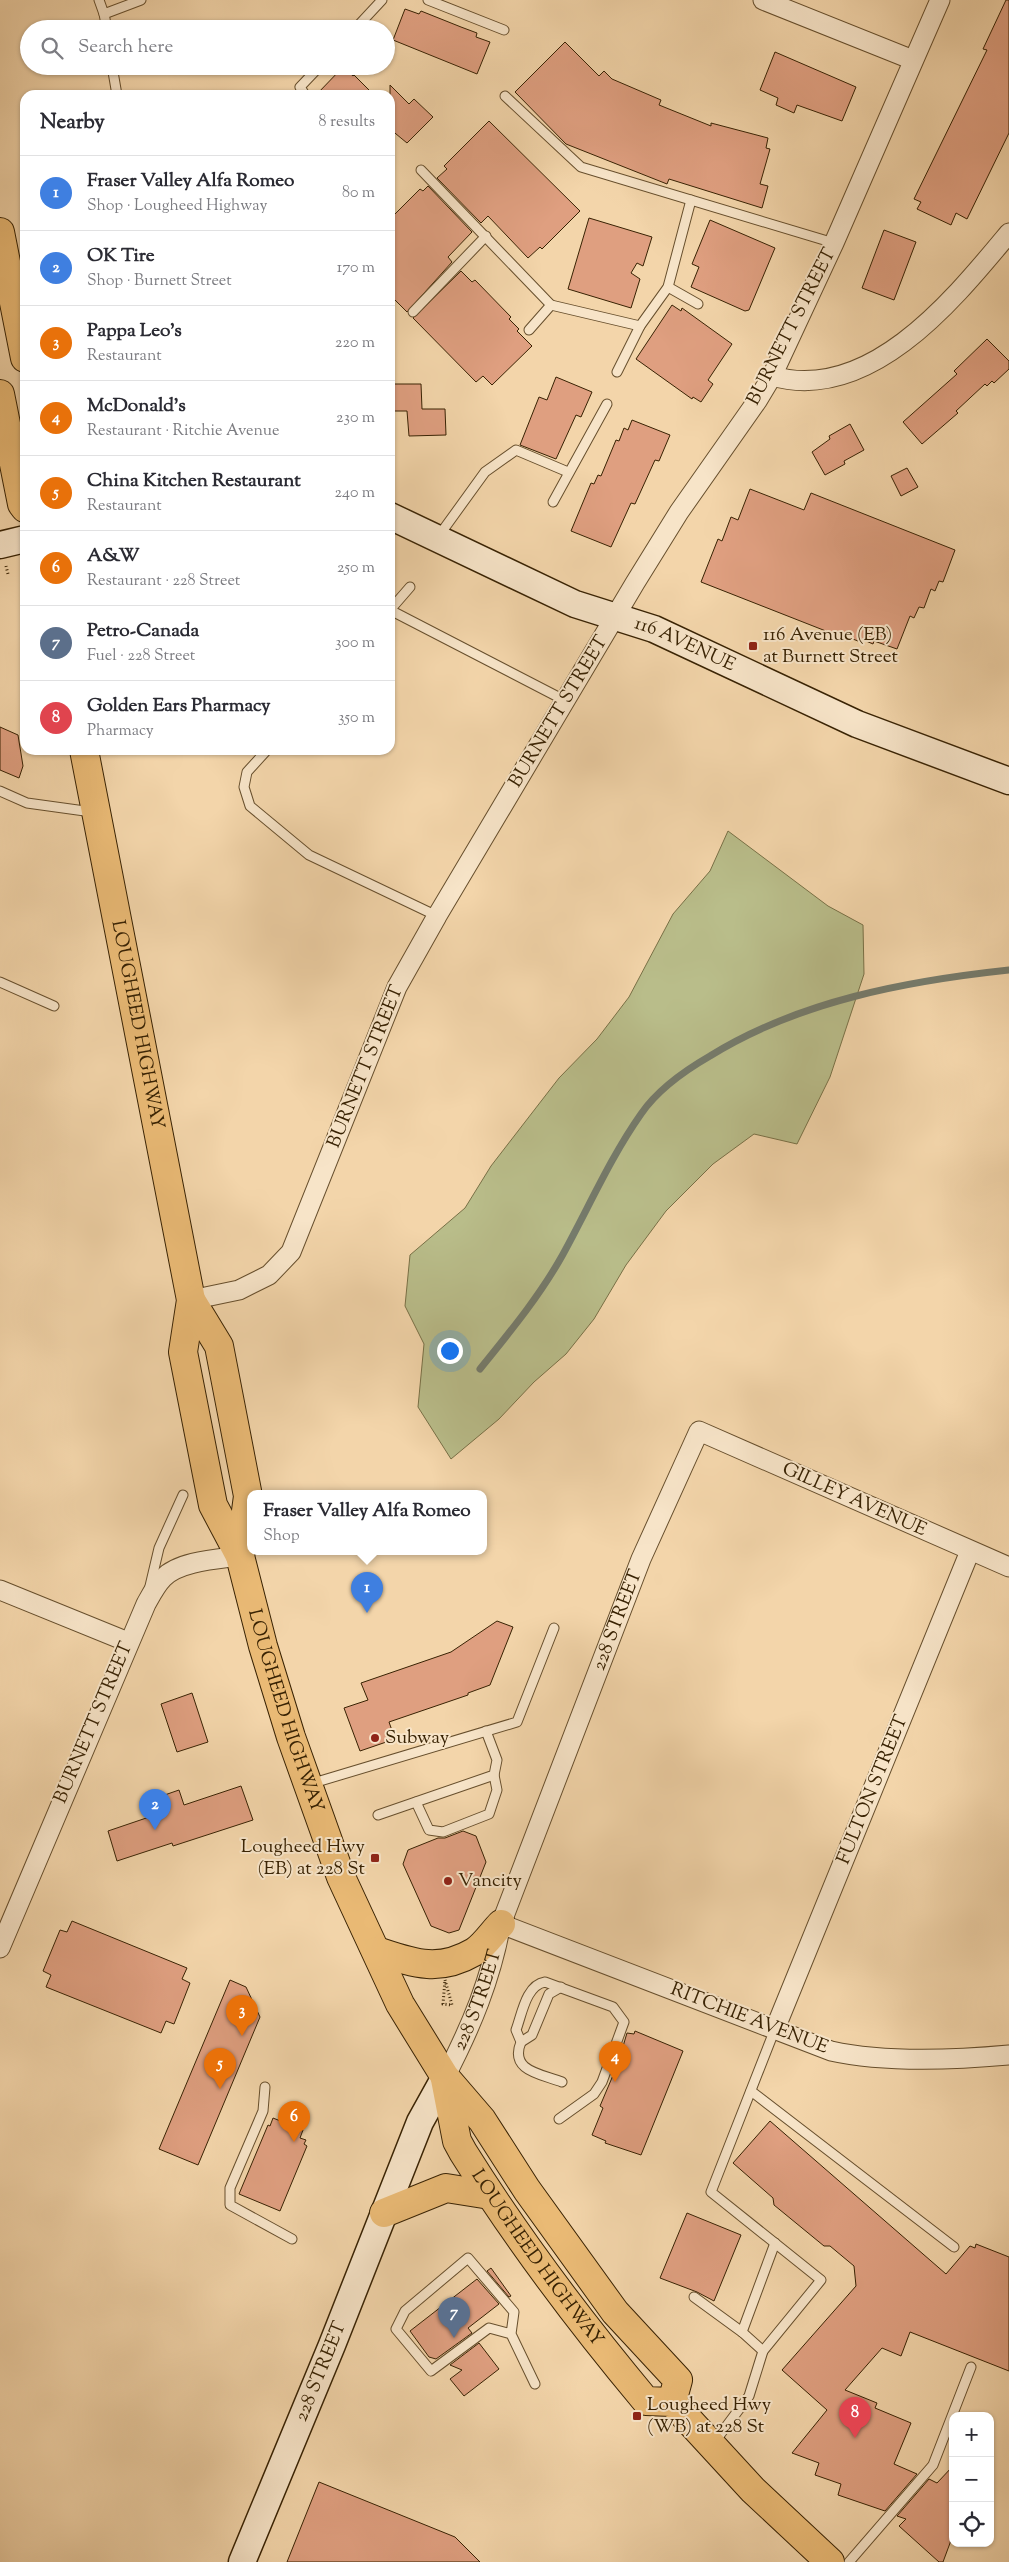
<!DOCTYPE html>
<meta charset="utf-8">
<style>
:root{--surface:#fff;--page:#f2f2f3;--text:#2b2b33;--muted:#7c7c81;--line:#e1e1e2;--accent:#d93025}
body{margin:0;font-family:"Sorts Mill Goudy",serif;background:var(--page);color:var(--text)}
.controls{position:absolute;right:15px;bottom:15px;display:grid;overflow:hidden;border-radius:10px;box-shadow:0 1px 4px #0004}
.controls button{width:45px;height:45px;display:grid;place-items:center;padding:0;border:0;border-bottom:1px solid var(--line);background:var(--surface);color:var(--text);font:25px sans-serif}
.you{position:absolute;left:449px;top:1350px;width:18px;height:18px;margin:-12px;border:4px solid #fff;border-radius:50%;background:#1a73e8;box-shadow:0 0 0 8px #1a73e833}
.badge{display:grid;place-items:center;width:32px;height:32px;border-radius:50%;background:var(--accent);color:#fff;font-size:16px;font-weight:700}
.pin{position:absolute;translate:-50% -41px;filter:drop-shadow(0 1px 2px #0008)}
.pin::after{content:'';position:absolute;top:26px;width:18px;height:15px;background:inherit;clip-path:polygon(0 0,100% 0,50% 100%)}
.popup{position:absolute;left:247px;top:1490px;width:240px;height:65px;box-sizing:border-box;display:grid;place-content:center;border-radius:10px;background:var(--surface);filter:drop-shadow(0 1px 4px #0005);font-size:16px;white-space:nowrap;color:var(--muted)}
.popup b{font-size:19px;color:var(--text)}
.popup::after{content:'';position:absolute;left:50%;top:100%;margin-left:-10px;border:10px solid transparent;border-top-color:var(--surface)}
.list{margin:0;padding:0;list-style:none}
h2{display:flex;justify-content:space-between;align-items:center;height:65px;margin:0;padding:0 20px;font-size:21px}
h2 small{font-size:16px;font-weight:400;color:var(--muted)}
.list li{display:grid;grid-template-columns:32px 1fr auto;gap:15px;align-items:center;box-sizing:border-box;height:75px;padding:0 20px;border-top:1px solid var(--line)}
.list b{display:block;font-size:19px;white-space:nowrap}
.list p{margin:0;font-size:16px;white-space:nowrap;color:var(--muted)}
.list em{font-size:16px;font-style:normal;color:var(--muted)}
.icon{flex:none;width:28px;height:28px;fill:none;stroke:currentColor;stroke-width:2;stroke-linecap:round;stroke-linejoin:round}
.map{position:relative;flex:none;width:1009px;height:2562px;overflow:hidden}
.search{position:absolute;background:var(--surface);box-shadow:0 1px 4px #0004;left:20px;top:20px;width:375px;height:55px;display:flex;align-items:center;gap:12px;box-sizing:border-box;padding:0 18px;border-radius:28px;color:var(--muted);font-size:19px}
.panel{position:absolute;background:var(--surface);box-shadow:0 1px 4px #0004;left:20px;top:90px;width:375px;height:665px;border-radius:15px}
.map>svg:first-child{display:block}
.green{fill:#b9bd8a;stroke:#787046}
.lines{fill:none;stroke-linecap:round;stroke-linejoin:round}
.stream{stroke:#757b6c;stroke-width:7}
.building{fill:#df9f80;stroke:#382203}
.lane-casing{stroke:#674f2d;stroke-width:11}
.street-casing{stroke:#674f2d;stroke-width:21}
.secondary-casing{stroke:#382203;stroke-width:29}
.primary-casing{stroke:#382203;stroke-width:30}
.path{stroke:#382203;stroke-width:3;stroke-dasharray:1 2.5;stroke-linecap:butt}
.lane{stroke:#f7e4c8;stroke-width:9}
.street{stroke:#f7e4c8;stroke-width:19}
.secondary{stroke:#f7e4c8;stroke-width:26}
.primary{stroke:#eaba75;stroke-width:28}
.poi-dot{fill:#8f2418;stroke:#f7e4c8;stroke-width:2}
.labels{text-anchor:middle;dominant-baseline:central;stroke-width:4;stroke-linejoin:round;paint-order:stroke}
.street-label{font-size:19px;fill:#382203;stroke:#f7e4c8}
.poi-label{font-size:19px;fill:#382203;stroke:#f7e4c8;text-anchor:start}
</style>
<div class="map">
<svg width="1009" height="2562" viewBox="0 0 1009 2562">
<rect width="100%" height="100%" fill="#f3d5aa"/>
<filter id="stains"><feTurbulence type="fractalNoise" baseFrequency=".004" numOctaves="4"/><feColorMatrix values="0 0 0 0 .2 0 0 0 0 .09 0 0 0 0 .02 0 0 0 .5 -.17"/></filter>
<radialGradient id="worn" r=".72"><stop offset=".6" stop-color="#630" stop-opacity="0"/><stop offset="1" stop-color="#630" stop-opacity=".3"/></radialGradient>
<polygon class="green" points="728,831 828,906 863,925 864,974 830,1077 797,1144 754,1134 713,1164 666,1211 626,1265 594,1319 566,1354 534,1382 499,1419 451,1459 418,1407 424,1344 405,1306 410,1255 465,1208 491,1166 559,1078 597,1039 629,997 673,914 710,871"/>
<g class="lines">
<path class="stream" d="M480 1369C509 1333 539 1297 562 1256 588 1209 610 1158 641 1114 658 1089 684 1071 710 1056 799 1001 906 981 1009 970"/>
</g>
<g class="building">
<polygon points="1006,0 1009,0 1009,133 967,219 956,213 951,225 917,209 921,202 914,199 987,50 983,49"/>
<polygon points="405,9 419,14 421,11 461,27 477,33 476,37 490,42 477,74 393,40"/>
<polygon points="565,42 599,76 604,71 612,79 661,100 659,105 711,126 711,123 768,138 766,148 770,149 760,184 768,186 762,208 669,179 667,184 566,144 515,92"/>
<polygon points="775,52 856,87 842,121 797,105 794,113 776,105 778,98 760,90"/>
<polygon points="343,67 353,76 354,75 374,95 316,95"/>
<polygon points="390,85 409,104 414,99 433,117 407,143 390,129"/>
<polygon points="489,121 580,211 542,249 540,247 528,258 488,216 481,223 437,178 447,169 444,166"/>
<polygon points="428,186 472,232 448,257 452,262 407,312 390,295 390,219 420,189 423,191"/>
<polygon points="589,218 652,237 643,266 637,263 631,273 640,279 631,308 568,289"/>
<polygon points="710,220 775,248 749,310 745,311 691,287 699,267 692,264"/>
<polygon points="884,230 916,242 894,300 862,288"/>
<polygon points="461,271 472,282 475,280 511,317 509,319 519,329 517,331 532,346 492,385 483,376 476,382 413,318"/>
<polygon points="672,305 681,311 682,308 732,344 708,380 713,384 701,402 693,397 692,399 636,359"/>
<polygon points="987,339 1009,361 1009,369 994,383 992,381 987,386 985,384 956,411 958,413 922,444 903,422 957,374 954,371"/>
<polygon points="556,377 592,392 581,417 576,415 556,459 520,445 539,397 547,400"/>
<polygon points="390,384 421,384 422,409 445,409 446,435 409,436 407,411 390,411"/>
<polygon points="632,420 670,435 659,461 655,460 635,504 631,503 611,547 571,531 591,483 594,484 598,475 601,476 616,440 619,441 624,428 628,430"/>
<polygon points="850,424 864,450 844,461 845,464 825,475 812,452 830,439 829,436"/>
<polygon points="907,468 918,487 901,496 891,476"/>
<polygon points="750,489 804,510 811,493 955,550 943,582 939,581 935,591 931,589 924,608 919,607 914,618 910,616 897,649 874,641 873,644 859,638 858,641 837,633 836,635 701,582 718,539 722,541 731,517 738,520"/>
<polygon points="0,727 18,735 23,766 19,778 0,770"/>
<polygon points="497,1621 513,1627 490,1685 468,1693 468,1695 389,1722 395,1739 360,1751 344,1708 368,1700 361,1683 451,1652"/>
<polygon points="192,1693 208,1742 177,1752 161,1704"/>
<polygon points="241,1786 253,1820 173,1846 172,1843 117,1861 108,1831 161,1813 156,1798 179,1790 184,1805"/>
<polygon points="463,1831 476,1836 486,1862 459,1930 449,1933 431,1926 403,1864 408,1850 438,1838 445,1838"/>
<polygon points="72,1921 187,1968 182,1979 190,1983 174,2024 166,2021 161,2033 46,1987 51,1975 43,1971 60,1930 67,1932"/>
<polygon points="230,1980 246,1987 260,2017 198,2165 159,2149"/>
<polygon points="635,2031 683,2051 641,2155 605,2143 606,2141 592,2135 603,2108 600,2106 614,2073 615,2073 627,2033 634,2034"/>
<polygon points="273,2118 303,2130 300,2138 306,2140 304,2144 307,2146 280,2211 239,2194 268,2125 270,2126"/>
<polygon points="770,2121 946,2274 970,2246 975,2248 976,2244 1009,2257 1009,2371 910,2332 901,2356 882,2348 845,2390 877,2403 875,2408 911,2423 894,2464 917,2474 885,2511 838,2495 841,2484 815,2475 819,2463 792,2453 827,2410 782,2370 856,2286 854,2266 830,2246 824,2246 774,2205 773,2198 733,2163"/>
<polygon points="687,2213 741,2235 714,2301 697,2292 660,2278"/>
<polygon points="491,2268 511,2296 509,2297 487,2271"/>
<polygon points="477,2279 499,2304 468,2328 472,2333 436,2359 429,2357 410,2331"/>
<polygon points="479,2343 499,2369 464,2396 450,2379 462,2370 450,2365"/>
<polygon points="953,2466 953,2535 943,2562 939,2562 899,2526 906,2519 897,2516 929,2479 937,2483"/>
<polygon points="319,2482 455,2537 480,2562 287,2562"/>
</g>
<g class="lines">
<g class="lane-casing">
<g id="lane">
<polyline points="99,0 104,14 141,0"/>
<polyline points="428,0 504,30"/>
<polyline points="104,14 107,29"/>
<polyline points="355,29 382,0"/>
<polyline points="112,66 117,95"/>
<polyline points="305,95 300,87 320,66"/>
<polyline points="505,96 581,167 834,243"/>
<polyline points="421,170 551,305 640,326"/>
<polyline points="668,287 698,304"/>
<polyline points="413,312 486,236"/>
<polyline points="529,330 551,305"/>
<polyline points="617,372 640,326 668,287 691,200"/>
<polyline points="553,502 607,404"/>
<polyline points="438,537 485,472 516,450 568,472"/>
<polyline points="390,610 566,701"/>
<polyline points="390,610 410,587"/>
<polyline points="267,750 247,772 244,787 250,806 309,855 437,916"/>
<polyline points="0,791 27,803 92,812"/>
<polyline points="0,982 54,1006"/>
<polyline points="150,1586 159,1548 183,1495"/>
<polyline points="310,1784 517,1722 554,1628"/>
<polyline points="416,1802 429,1830 443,1832 489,1814 497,1790 494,1775"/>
<polyline points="378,1815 494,1775 497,1760 486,1731"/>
<polyline points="521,2042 532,2035 549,1994 561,1987"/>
<polyline points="265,2087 263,2111 230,2188 230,2205 292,2239"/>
<polyline points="751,2091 954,2247"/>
<path d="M559 2119 594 2094 602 2082 624 2022 613 2007 545 1982C526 1985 522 2014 516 2030L521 2042C509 2071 541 2074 562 2082"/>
<polyline points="694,2297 742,2332"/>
<polyline points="511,2334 489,2328 431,2371 396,2329 405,2311 468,2258 514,2312 511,2334 535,2384"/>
<polyline points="763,2351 742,2332 775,2243"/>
<polyline points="713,2444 749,2396 763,2351 821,2280 711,2192 775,2029"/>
<polyline points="849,2562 933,2465 971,2367"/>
</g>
</g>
<g class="street-casing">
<g id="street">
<polyline points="763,0 913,60"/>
<path d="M772 376C870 404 954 299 1009 233"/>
<polyline points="191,1300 239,1290 269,1275 291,1252 397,987 437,916 635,583 679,512 757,401 772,376 834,243 940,0"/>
<polyline points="0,1590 128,1642"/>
<path d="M501 1924 831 2051C885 2063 954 2060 1009 2055"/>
<path d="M0 1948 146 1604C151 1595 156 1585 163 1578 179 1561 219 1559 240 1556"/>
<polyline points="775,2029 970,1551"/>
<path id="s1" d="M445 2077C471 2027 491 1979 501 1924L641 1559 699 1431 1009 1567"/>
</g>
</g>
<g class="secondary-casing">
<g id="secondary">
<path id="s2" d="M390 516 575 604 654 629 857 724 1009 781"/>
<polyline points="0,545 25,539"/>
<path id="s3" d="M242 2562 332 2345 420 2122 445 2077"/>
</g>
</g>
<g class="primary-casing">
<g id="primary">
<polyline points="0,232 25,358"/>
<polyline points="0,394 22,504 25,508"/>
<path id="s4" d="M84 750 191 1300 183 1352 213 1505 240 1556 263 1646 291 1737 341 1877 400 2004 445 2077 482 2120 527 2190 615 2312 678 2380 672 2402"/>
<polyline points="191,1300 219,1346 248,1496 240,1556"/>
<path d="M377 1951C413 1963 438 1973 474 1952 484 1946 493 1932 501 1924"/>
<path id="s5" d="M445 2079 457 2141 463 2152C518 2240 580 2322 646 2401L672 2402 753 2490 830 2562"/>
<polyline points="384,2213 446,2188 490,2195"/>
</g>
</g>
<g class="path">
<polyline points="6,566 8,574"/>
<polygon points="445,1980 452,2005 443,2004"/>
</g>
<use href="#lane" class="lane"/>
<use href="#street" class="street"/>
<use href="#secondary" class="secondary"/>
<use href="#primary" class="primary"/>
</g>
<g class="poi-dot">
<rect x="748" y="641" width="10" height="10" rx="2.5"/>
<circle cx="375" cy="1738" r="5"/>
<rect x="370" y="1853" width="10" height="10" rx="2.5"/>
<circle cx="448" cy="1881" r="5"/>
<rect x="632" y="2411" width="10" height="10" rx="2.5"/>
</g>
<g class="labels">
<g class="street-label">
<text transform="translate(792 327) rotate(-63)">BURNETT STREET</text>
<text stroke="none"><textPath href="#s2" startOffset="322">116 AVENUE</textPath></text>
<text transform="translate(559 712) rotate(-59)">BURNETT STREET</text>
<text stroke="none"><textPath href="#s4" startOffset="280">LOUGHEED HIGHWAY</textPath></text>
<text transform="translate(366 1067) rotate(-68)">BURNETT STREET</text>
<text transform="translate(854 1500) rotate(24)">GILLEY AVENUE</text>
<text stroke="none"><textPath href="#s1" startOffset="489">228 STREET</textPath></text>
<text stroke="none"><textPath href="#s4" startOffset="988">LOUGHEED HIGHWAY</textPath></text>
<text transform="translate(94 1723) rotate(-67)">BURNETT STREET</text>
<text transform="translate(873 1790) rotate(-68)">FULTON STREET</text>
<text stroke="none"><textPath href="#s1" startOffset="84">228 STREET</textPath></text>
<text transform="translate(749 2019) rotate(21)">RITCHIE AVENUE</text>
<text stroke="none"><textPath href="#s5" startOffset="205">LOUGHEED HIGHWAY</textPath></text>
<text stroke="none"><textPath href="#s3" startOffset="206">228 STREET</textPath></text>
</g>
<g class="poi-label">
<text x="763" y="635">116 Avenue (EB)<tspan x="763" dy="22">at Burnett Street</tspan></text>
<text x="385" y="1738">Subway</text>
<text x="365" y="1847" text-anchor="end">Lougheed Hwy<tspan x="365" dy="22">(EB) at 228 St</tspan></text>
<text x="458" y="1881">Vancity</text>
<text x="647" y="2405">Lougheed Hwy<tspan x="647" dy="22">(WB) at 228 St</tspan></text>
</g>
</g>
<rect width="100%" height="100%" filter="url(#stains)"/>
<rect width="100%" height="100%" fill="url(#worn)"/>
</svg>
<div class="controls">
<button>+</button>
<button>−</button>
<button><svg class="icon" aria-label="locate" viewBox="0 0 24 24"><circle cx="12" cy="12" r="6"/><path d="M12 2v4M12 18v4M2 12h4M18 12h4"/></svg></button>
</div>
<div class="you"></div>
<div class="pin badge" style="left:367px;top:1613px;background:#3f7fe0">1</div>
<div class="popup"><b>Fraser Valley Alfa Romeo</b>Shop</div>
<div class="pin badge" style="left:155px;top:1830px;background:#3f7fe0">2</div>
<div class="pin badge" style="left:242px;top:2036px;background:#e8710a">3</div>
<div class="pin badge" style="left:615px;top:2082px;background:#e8710a">4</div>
<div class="pin badge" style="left:220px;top:2089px;background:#e8710a">5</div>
<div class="pin badge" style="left:294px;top:2142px;background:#e8710a">6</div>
<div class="pin badge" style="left:454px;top:2338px;background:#5c6f8a">7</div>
<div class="pin badge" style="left:855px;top:2438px;background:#e0444e">8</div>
<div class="search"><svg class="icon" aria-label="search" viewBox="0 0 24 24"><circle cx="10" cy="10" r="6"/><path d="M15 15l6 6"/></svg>Search here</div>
<section class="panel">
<h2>Nearby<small>8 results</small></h2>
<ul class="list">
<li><span class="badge" style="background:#3f7fe0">1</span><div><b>Fraser Valley Alfa Romeo</b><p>Shop · Lougheed Highway</p></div><em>80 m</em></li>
<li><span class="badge" style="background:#3f7fe0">2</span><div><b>OK Tire</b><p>Shop · Burnett Street</p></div><em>170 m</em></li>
<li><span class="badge" style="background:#e8710a">3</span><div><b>Pappa Leo's</b><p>Restaurant</p></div><em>220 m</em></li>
<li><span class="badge" style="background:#e8710a">4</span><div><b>McDonald's</b><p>Restaurant · Ritchie Avenue</p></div><em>230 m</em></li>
<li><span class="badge" style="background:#e8710a">5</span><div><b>China Kitchen Restaurant</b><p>Restaurant</p></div><em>240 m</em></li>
<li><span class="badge" style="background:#e8710a">6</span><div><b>A&amp;W</b><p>Restaurant · 228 Street</p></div><em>250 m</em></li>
<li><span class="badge" style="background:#5c6f8a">7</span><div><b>Petro-Canada</b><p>Fuel · 228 Street</p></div><em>300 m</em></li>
<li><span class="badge" style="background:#e0444e">8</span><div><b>Golden Ears Pharmacy</b><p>Pharmacy</p></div><em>350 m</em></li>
</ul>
</section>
</div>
